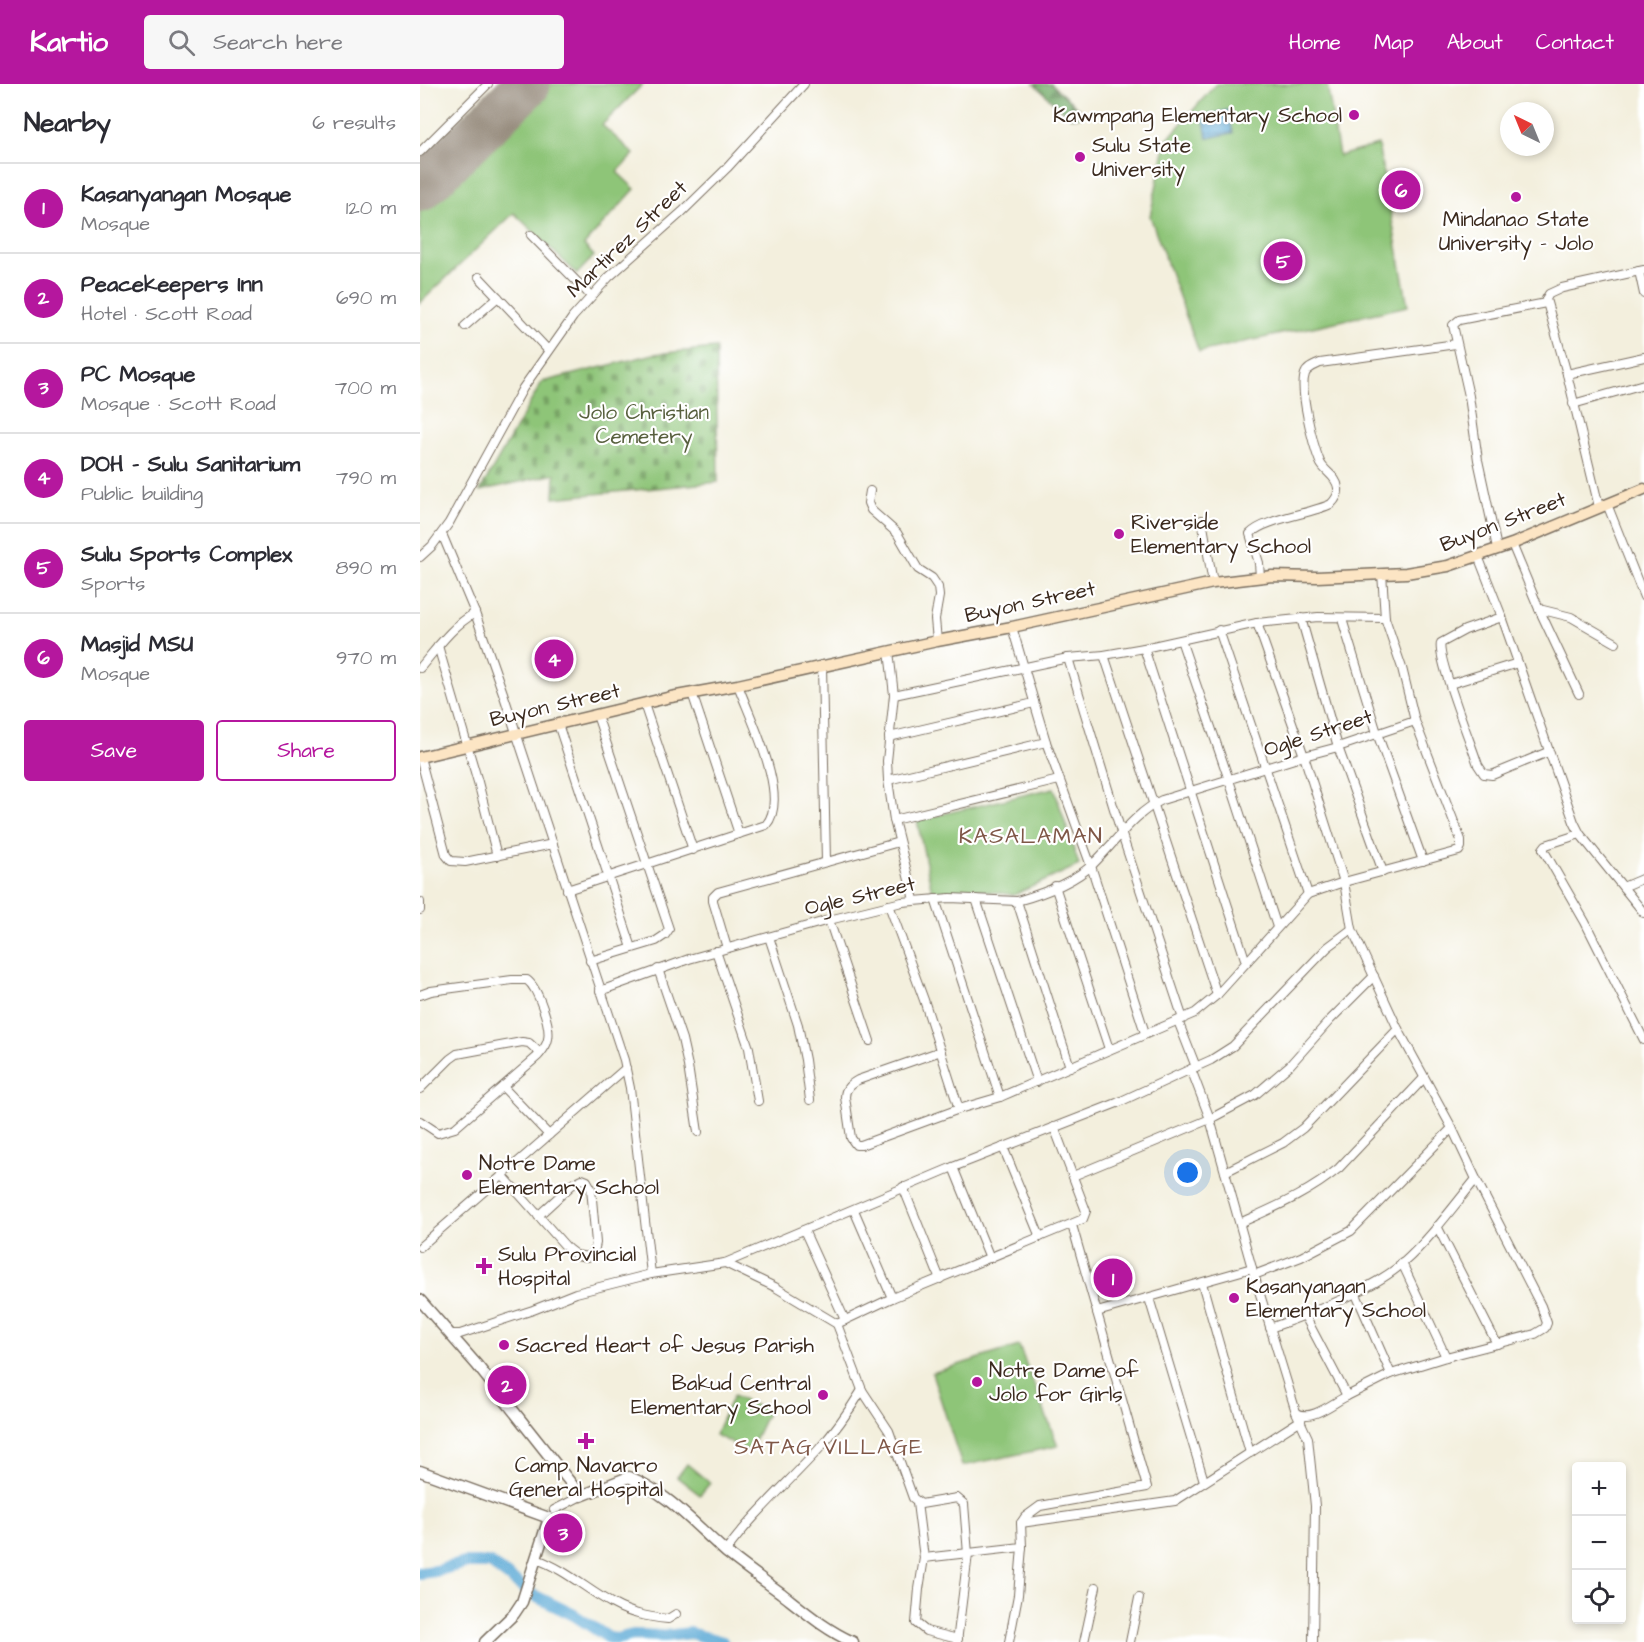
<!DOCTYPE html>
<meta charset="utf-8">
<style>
:root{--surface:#fff;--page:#f7f7f7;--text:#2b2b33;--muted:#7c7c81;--line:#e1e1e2;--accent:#b5179e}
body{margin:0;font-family:"Architects Daughter",sans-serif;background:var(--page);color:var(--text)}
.controls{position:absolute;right:18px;bottom:18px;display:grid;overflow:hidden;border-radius:6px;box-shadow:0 3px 9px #0003}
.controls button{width:54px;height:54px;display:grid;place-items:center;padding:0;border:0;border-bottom:2px solid var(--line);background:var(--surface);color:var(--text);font:30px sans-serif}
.compass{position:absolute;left:1080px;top:18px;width:54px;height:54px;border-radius:50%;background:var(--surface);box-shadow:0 3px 9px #0003;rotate:317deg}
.you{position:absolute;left:768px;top:1089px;width:21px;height:21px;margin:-15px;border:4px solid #fff;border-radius:50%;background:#1a73e8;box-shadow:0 0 0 9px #1a73e833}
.badge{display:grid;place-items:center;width:39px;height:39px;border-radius:50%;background:var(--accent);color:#fff;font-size:20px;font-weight:700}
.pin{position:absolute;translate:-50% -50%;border:3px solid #fff;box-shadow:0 2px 6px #0006}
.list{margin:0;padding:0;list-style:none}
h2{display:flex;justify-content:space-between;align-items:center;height:78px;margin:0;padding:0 24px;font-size:26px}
h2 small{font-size:20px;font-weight:400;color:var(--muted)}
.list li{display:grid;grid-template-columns:39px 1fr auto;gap:18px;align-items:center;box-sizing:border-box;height:90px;padding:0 24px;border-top:2px solid var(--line)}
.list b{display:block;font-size:22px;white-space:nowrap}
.list p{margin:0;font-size:20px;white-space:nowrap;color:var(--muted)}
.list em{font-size:20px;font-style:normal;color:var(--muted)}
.actions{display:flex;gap:12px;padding:18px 24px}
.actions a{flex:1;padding:14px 0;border:2px solid var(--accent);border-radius:6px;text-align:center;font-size:21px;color:var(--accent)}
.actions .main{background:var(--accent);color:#fff}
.icon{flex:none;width:33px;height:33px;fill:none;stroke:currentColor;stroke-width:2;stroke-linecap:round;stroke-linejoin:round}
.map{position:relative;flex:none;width:1224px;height:1558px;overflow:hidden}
header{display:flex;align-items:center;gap:36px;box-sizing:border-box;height:84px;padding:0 30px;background:var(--accent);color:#fff}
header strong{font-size:28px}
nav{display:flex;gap:33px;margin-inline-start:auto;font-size:21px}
.search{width:420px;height:54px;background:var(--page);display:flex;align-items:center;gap:15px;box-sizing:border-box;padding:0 21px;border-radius:6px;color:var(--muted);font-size:22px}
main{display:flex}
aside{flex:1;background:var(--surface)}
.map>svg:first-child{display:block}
.green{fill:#8ec578;stroke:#64784b;stroke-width:1.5}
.forest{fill:url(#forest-firs);stroke:#566a43;stroke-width:1.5}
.cemetery{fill:url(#cemetery-stones);stroke:#64784b;stroke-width:1.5}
.water{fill:url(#water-rules);stroke:#4c6a7a;stroke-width:1.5}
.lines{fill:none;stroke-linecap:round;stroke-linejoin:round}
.river{stroke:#5daad6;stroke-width:12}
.runway{stroke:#978c7e;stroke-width:46}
.minor-casing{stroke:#7b6f61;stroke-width:10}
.tertiary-casing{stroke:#7b6f61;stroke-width:13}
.secondary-casing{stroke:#7b6f61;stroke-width:13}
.minor{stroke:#fff;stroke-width:8}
.tertiary{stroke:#fff;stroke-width:10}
.secondary{stroke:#fce5c4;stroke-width:10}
.poi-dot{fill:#b5179e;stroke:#fff;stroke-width:2}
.labels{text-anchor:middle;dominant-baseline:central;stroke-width:4.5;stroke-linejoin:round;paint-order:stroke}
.poi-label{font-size:21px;fill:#3b2a1e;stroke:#fff;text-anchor:start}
.street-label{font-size:21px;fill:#3b2a1e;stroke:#fff}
.park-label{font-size:21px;fill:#58603e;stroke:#fff}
.neighbourhood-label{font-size:22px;letter-spacing:1.5px;fill:#7f5747;stroke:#fff}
</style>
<header>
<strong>Kartio</strong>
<div class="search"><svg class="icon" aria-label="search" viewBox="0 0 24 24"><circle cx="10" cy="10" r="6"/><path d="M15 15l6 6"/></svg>Search here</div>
<nav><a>Home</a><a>Map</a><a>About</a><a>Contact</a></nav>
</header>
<main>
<aside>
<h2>Nearby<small>6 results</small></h2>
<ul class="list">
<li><span class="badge">1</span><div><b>Kasanyangan Mosque</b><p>Mosque</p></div><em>120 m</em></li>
<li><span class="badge">2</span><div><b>Peacekeepers Inn</b><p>Hotel · Scott Road</p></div><em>690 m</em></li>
<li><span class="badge">3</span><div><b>PC Mosque</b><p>Mosque · Scott Road</p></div><em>700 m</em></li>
<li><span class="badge">4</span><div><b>DOH - Sulu Sanitarium</b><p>Public building</p></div><em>790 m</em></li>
<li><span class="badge">5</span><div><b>Sulu Sports Complex</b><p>Sports</p></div><em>890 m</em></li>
<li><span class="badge">6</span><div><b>Masjid MSU</b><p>Mosque</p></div><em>970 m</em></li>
</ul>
<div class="actions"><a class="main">Save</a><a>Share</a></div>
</aside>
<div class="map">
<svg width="1224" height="1558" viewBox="0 0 1224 1558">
<defs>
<pattern id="forest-firs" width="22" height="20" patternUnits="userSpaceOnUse" patternTransform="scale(1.5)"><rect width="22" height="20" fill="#72aa68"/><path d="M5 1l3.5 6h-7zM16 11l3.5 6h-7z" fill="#5f8b55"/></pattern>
<pattern id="cemetery-stones" width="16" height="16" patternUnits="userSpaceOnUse" patternTransform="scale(1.5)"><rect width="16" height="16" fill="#8ec578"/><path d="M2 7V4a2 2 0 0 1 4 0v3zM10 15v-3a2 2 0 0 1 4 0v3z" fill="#75a062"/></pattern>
<pattern id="water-rules" width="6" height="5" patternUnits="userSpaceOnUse" patternTransform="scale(1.5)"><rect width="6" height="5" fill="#5daad6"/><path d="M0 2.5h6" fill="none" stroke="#4e8bad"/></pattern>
</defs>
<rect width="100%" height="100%" fill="#fff"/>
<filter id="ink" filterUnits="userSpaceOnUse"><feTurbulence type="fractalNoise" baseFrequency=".0167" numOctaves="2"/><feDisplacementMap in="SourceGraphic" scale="12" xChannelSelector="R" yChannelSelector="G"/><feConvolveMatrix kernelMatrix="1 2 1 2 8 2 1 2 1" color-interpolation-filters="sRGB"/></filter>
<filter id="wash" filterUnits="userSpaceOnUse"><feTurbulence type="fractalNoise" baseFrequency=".008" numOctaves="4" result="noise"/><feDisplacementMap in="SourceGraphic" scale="24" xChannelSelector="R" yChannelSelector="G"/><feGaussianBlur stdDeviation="1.35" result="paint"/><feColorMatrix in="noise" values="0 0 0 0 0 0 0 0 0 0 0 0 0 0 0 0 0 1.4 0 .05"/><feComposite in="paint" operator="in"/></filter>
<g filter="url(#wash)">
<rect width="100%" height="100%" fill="#f3efdd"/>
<g class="green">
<polygon points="77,0 84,0 0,82 0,76"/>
<polygon points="129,0 223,0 182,41 214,70 197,88 215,105 164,161 174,172 157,190 94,129 0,219 0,126"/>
<polygon points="796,0 907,0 919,72 958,61 988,222 779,268 730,132 746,57"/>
<polygon points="634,704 659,781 594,811 559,806 513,813 497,736"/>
<polygon points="599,1262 638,1362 542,1382 512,1289"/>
<polygon points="313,1312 348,1327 329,1367 295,1351"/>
<polygon points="267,1380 290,1399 280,1411 257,1393"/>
</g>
<polygon class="forest" points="614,0 631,0 660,26 662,31 660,33 650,33"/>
<polygon class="cemetery" points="296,264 298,398 134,414 135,390 60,407 122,298 234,270"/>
<polygon class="water" points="808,26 813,49 787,54 783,32"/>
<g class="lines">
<polyline class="river" points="0,1489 15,1487 45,1479 70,1479 113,1511 154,1531 189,1554 196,1555 213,1551 245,1552 270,1549 303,1558"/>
<polyline class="runway" points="0,105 108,0"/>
</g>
</g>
<g filter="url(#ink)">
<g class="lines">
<g class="minor-casing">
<g id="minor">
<polyline points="0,68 68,0"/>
<polyline points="111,151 171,212"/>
<polyline points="1219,187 1224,210"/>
<polyline points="59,193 128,266"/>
<polyline points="45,242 78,213"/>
<polyline points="1147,290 1224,273"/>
<polyline points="1153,320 1224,300"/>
<polyline points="450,407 448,419 451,426 477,449 498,485 512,494 518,503 519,512 515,535 517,557"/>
<polyline points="1187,420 1224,513"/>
<polyline points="1179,423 1147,290 1126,215 1129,210 1142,204 1224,186"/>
<polyline points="782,436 793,499"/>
<polyline points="22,450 55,529 83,609 204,976 210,1004 231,1190"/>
<polyline points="1092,460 1119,525 1159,610"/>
<polyline points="1077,464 1058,376 1049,312 1033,241 1039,236 1126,219"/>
<polyline points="1058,472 1082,533 1154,738 1160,750 1224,829"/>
<polyline points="0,473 12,462 29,439 103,304 153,233 189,193 262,128 307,84 384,0"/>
<path d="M840 493 839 479 830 450C844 435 890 430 911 420 915 416 919 411 918 404 917 392 904 388 900 378 893 361 879 306 885 290 887 284 894 282 900 279L1036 260"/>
<polyline points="1119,525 1151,533 1196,559"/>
<path d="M1082 533 1045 546 1021 559C1016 572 1052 662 1058 681L1064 690 1072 691 1128 668"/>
<polyline points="881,534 918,663 963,788"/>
<polyline points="922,535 957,649 1003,777"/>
<polyline points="837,539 884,672 924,798 932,845 978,945 1032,1044 1056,1095 1121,1222 1127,1239 1125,1244 1115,1250 1026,1273 971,1290 927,1312 885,1232"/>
<polyline points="592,543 626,658 671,782 725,949"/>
<polyline points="799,546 888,810"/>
<polyline points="761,556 809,696 857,843"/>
<polyline points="18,562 58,698 77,772"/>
<polyline points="724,564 826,878"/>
<polyline points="469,567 474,611 467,677 468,696 474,736 494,816"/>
<polyline points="684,571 797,911"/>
<polyline points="648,574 702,751 763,935"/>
<polyline points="402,581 406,778"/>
<path d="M0 584C17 564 32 542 55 529"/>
<polyline points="1030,600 1098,579"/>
<polyline points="272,609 319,750"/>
<polyline points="474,611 648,574 684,571 724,564 837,539 898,533 965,534"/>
<polyline points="224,620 273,766"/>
<polyline points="138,640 212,864"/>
<polyline points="469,653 614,619"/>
<polyline points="0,673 26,771 31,777 45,778 133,760"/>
<polyline points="468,696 626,658"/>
<polyline points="474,736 639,696"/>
<polyline points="1160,750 1126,761 1123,765 1165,838 1224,956"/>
<polyline points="635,802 689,965"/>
<polyline points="1203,803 1224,794"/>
<path d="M147 806 346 741C371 713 329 632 318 601"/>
<polyline points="515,815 580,1013"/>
<polyline points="556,815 617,998"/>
<polyline points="597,817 650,983"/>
<polyline points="0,818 0,826"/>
<polyline points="469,821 504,916 539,1025 580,1013 775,929 797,911 888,810 924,798 1039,767 1041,763 1041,756 995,637 982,584 965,534 962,489"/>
<polyline points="409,836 450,957"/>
<polyline points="349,853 378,941 385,976 390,1016"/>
<polyline points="307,864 293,817 293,813 298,808 479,758"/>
<polyline points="296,867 329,964 338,1017"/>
<polyline points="170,877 236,857 245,851 249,845 177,631"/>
<polyline points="238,885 262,955 268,982 278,1048"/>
<path d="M180 907 269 875 409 836 482 818 530 814 597 817C622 810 654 798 673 780 695 759 714 729 742 716L884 672 918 663 995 637"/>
<path d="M0 911 11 907 92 896H107C118 904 131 942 128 955 127 962 122 967 118 972L35 1044 18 1049 0 1037"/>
<polyline points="758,937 776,983"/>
<path d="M521 967 438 996C431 1000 425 1004 425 1013L431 1054 436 1061H441L539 1025"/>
<polyline points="771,985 790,1035 832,1184 876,1328 888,1354 895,1422 893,1558"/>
<polyline points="83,1003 129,1051"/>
<polyline points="0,1005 30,975 37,970 102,958 109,959 120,969"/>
<polyline points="583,1063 620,1153"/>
<polyline points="533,1083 570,1174"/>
<polyline points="805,1088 863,1059 883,1044 978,945"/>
<polyline points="83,1092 148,1165 156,1171 168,1173 174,1168 176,1159 171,1104 167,1097 162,1095 154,1099 118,1132"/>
<polyline points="653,1092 790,1035 835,1011 870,981 910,936 954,892"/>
<polyline points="483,1103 520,1195"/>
<polyline points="434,1126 472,1214"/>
<path d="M820 1139C855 1123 889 1109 919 1084L1004 994"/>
<polyline points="1017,1142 1077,1260"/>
<polyline points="384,1146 425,1236"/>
<polyline points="0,1163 206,984"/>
<polyline points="305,1179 355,1203 417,1240 472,1214 663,1135 666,1127 634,1043"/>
<polyline points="982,1179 1026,1273"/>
<polyline points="834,1191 881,1173 931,1147 1032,1044"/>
<polyline points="782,1199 830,1369"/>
<polyline points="935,1208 971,1290"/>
<polyline points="729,1214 784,1397"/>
<polyline points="677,1228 832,1184"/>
<polyline points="417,1240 442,1306 469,1347 493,1414 501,1420 537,1414 544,1420 548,1470 537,1558"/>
<path d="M850 1244C890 1230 951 1207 983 1179 1010 1155 1033 1123 1056 1095"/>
<polyline points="30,1250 40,1250 113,1226 156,1209 231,1190 305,1179 533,1083 697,1019 771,985 791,976 813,962 908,863 932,845"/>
<path d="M877 1329C891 1338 914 1318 927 1312"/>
<polyline points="497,1419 504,1474 499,1505 496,1539 506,1547 538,1555"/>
<polyline points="134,1426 161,1412"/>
<polyline points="601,1439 755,1417 881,1336"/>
<path d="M306 1467C333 1430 368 1399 399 1365 415 1347 429 1327 442 1306"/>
<polyline points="504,1474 602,1463"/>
<path d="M116 1475C145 1485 167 1506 193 1520 211 1530 228 1533 248 1535L256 1530"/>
<polyline points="589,1558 598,1511 602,1463 601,1439 605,1433 620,1422 727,1403 652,1141"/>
<polyline points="664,1558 676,1503"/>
<polyline points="710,1558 719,1514"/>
</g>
</g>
<g class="tertiary-casing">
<g id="tertiary">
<path d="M0 1216 57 1281 161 1412 209 1393C248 1409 275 1441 306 1468 324 1482 343 1496 361 1509 384 1527 406 1546 433 1558"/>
<polyline points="0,1387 129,1434 102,1518 94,1530 65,1558"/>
</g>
</g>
<g class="secondary-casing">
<polyline id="secondary" points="0,673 251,613 318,601 517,557 592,543 793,499 852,492 897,493 986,489 1028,482 1092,460 1224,405"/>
</g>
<use href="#minor" class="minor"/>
<use href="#tertiary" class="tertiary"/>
<use href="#secondary" class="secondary"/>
</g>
</g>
<g class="poi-dot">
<circle cx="934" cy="31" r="6"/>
<circle cx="660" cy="73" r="6"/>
<circle cx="1096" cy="113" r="6"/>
<circle cx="699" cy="450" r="6"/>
<circle cx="47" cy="1091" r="6"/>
<path d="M61 1173h6v6h6v6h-6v6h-6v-6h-6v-6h6z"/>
<circle cx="814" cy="1214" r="6"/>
<circle cx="84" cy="1261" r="6"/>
<circle cx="557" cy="1298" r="6"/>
<circle cx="403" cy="1311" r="6"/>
<path d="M163 1348h6v6h6v6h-6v6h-6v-6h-6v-6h6z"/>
</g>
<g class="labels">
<g class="poi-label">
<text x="922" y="31" text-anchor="end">Kawmpang Elementary School</text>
<text x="672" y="61">Sulu State<tspan x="672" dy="24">University</tspan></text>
<text x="1096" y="135" text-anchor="middle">Mindanao State<tspan x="1096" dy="24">University - Jolo</tspan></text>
<text x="711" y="438">Riverside<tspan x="711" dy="24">Elementary School</tspan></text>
<text x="59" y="1079">Notre Dame<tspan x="59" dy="24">Elementary School</tspan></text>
<text x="78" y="1170">Sulu Provincial<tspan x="78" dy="24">Hospital</tspan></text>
<text x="826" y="1202">Kasanyangan<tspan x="826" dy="24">Elementary School</tspan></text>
<text x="96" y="1261">Sacred Heart of Jesus Parish</text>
<text x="569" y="1286">Notre Dame of<tspan x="569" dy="24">Jolo for Girls</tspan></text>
<text x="391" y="1299" text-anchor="end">Bakud Central<tspan x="391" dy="24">Elementary School</tspan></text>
<text x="166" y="1381" text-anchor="middle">Camp Navarro<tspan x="166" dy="24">General Hospital</tspan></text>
</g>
<g class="street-label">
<text transform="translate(207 155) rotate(-44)">Martirez Street</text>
<text transform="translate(1083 438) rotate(-21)">Buyon Street</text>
<text transform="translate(610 518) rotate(-12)">Buyon Street</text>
<text transform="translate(135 621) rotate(-13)">Buyon Street</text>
<text transform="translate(898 649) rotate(-18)">Ogle Street</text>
<text transform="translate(440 812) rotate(-13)">Ogle Street</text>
</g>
<g class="park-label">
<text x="224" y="328">Jolo Christian<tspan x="224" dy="24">Cemetery</tspan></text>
</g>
<g class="neighbourhood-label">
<text x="611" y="752">KASALAMAN</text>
<text x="409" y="1363">SATAG VILLAGE</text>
</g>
</g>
</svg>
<div class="controls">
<button>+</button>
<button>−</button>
<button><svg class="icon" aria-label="locate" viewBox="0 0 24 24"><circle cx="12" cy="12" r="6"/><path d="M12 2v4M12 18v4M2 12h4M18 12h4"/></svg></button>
</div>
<svg class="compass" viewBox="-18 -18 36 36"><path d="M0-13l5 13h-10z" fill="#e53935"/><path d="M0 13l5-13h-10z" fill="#7c7c81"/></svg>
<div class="you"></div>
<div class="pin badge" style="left:693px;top:1194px">1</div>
<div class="pin badge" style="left:87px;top:1301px">2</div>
<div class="pin badge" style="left:143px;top:1449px">3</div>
<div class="pin badge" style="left:134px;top:575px">4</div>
<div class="pin badge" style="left:863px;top:177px">5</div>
<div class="pin badge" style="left:981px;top:106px">6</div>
</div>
</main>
